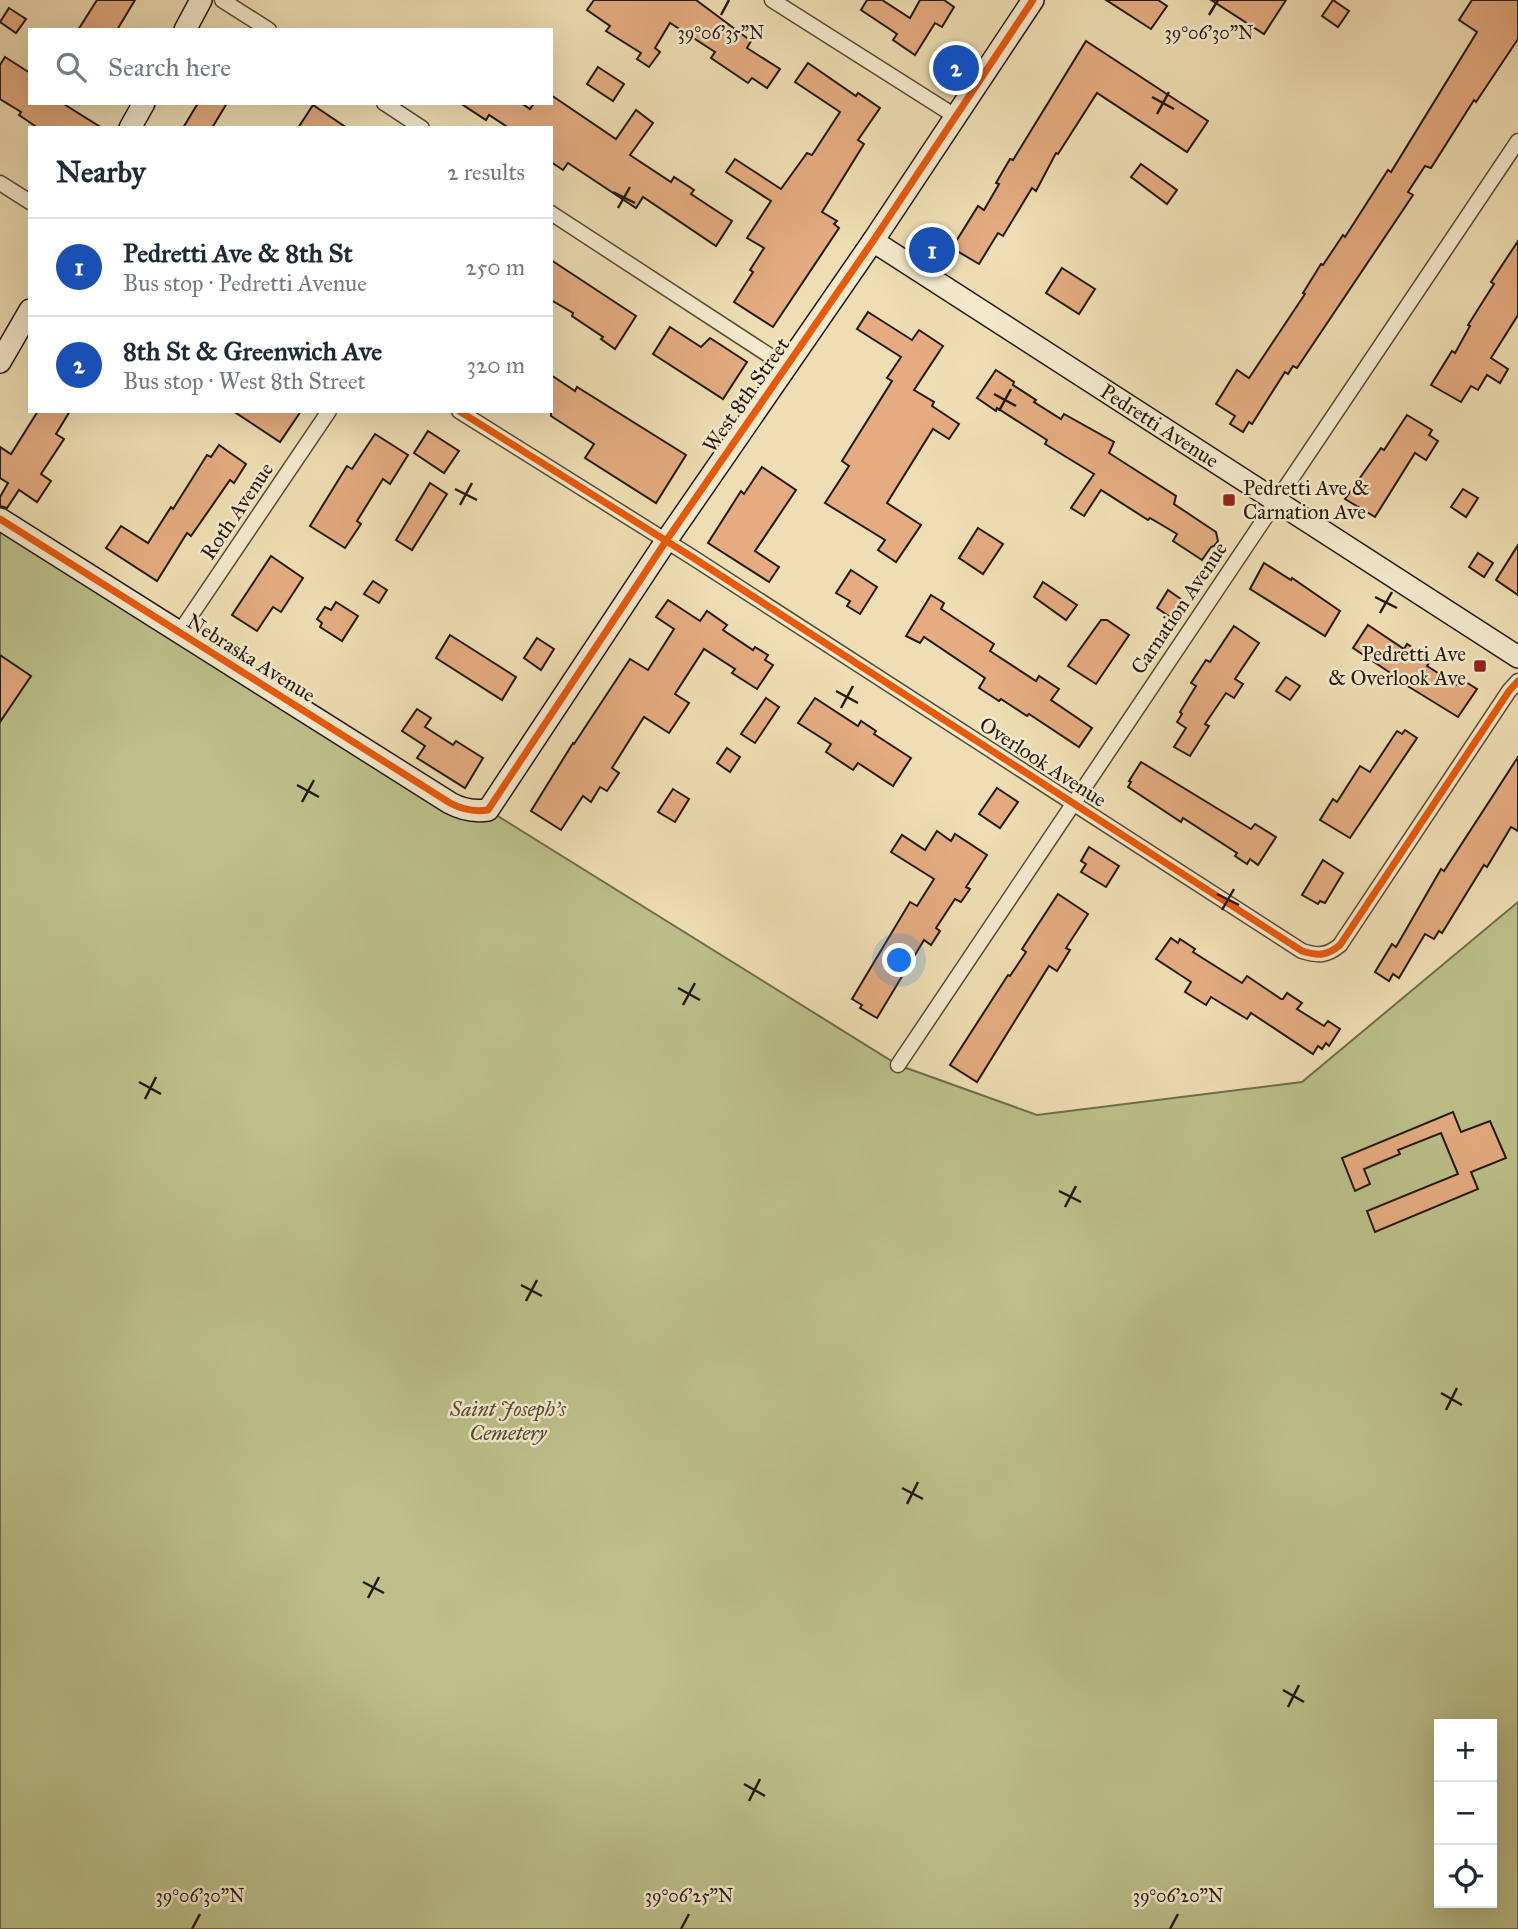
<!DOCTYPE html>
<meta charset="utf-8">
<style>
:root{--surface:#fff;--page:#f6f6f7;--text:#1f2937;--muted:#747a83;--line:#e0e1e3;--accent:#111827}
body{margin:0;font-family:"IM FELL Great Primer",serif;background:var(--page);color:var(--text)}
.controls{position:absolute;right:21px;bottom:21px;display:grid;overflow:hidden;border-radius:0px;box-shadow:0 7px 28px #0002}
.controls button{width:63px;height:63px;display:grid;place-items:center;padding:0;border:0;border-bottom:2px solid var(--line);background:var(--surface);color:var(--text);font:35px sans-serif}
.you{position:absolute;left:900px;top:961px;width:24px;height:24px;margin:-18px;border:5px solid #fff;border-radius:50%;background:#1a73e8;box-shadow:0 0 0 10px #1a73e833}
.badge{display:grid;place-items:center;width:46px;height:46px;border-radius:50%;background:var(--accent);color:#fff;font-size:23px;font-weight:700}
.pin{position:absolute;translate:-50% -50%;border:4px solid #fff;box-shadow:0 2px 7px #0006}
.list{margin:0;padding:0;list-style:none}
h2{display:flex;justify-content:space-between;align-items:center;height:91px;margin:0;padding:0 28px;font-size:30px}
h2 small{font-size:23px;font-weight:400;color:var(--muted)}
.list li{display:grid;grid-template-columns:46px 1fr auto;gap:21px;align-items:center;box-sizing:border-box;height:98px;padding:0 28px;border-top:2px solid var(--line)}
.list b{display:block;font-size:26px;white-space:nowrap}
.list p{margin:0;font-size:23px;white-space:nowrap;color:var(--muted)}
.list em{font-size:23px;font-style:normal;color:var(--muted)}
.icon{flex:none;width:38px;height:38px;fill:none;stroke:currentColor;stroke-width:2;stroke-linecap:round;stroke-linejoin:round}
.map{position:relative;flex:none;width:1518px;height:1929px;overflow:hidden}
.search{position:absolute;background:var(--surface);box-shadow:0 7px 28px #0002;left:28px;top:28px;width:525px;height:77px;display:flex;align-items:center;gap:18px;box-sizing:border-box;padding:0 24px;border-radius:0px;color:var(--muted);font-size:26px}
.panel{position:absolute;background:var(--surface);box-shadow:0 7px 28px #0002;left:28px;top:126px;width:525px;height:287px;border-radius:0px}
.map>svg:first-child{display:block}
.green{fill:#bcc08a;stroke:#706c4c;stroke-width:2;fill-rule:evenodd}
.building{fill:#e4ac80;stroke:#24180d;stroke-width:2}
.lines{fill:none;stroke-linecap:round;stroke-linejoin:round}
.street-casing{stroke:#574a36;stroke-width:17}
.secondary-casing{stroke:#24180d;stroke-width:24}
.street{stroke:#f5eace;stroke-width:14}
.secondary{stroke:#f5eace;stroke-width:21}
.cycleway-casing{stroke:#f5eace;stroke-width:11}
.cycleway{stroke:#e8590c;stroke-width:7}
.ticks{fill:none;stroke:#24180d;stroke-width:2.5}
.poi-dot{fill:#8f2418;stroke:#f5eace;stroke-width:2.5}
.labels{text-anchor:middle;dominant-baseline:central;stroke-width:5;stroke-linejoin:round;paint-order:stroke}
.street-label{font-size:21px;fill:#24180d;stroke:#f5eace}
.poi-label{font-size:21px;fill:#24180d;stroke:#f5eace;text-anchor:start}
.park-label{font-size:21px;font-style:italic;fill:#524a32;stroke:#f5eace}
.ticks-label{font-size:18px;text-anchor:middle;fill:#24180d;stroke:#f5eace;stroke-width:5;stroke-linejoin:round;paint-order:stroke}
</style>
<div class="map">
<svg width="1518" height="1929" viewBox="0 0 1518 1929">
<rect width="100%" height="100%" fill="#efdeb3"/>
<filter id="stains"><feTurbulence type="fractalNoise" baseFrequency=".00286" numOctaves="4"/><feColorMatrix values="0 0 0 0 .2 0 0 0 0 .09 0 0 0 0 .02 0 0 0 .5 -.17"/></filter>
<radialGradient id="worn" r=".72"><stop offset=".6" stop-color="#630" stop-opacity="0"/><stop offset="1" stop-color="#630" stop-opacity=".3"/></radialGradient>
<path class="green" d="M0 519 421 786 488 810 898 1065 1037 1115 1302 1082 1518 902V1929H0ZM1439 1724H1492V1903H1439Z"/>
<g class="building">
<polygon points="97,0 135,0 117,30 78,30"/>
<polygon points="594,0 696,0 751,41 747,48 780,69 767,88 752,78 748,83 711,58 715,52 670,23 655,48 660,52 649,67 637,59 641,53 606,31 610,26 587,10"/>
<polygon points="867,0 882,0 910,18 920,0 944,0 954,7 942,27 935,23 915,55 893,40 897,34 861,10"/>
<polygon points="1106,0 1158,0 1167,6 1151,29"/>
<polygon points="1211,0 1286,0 1264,34"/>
<polygon points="1333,0 1349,11 1338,27 1322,16"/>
<polygon points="1472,0 1518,0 1518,39 1476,102 1474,100 1431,168 1425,166 1408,192 1413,195 1297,368 1293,366 1288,374 1285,372 1252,424 1249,422 1243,432 1230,424 1235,416 1216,404 1237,370 1249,378 1305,294 1303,293 1321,264 1323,265 1343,235 1345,237 1388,170 1391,172 1477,32 1459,20"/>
<polygon points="9,8 26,19 16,33 0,22"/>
<polygon points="1086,41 1208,121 1187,152 1097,93 1058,154 1056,153 1036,191 1032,188 1003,236 998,233 979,264 952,248 978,206 984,210 999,184 996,183 1010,159 1013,160"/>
<polygon points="5,57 30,73 30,103 62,103 102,128 38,128 19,115 21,112 0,99 0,65"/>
<polygon points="808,63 856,96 858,93 880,108 858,140 864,144 822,212 837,221 834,224 839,228 773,327 734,302 753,272 750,270 764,248 747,238 771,201 726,172 735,159 781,189 807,153 812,155 840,112 795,82"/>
<polygon points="598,67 624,84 613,101 587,84"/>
<polygon points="551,95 616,139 636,110 653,123 630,155 671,182 674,177 694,190 691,194 732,221 716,246 643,197 636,208 568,163 563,170 551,162 551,128 509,128 489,115 486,120 460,103 521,103 530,109 534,103 551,103"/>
<polygon points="198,103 227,103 212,128 183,128"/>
<polygon points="313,105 347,128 298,128"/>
<polygon points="1141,164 1177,190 1167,204 1131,177"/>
<polygon points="1518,241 1518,315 1491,358 1508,369 1500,383 1487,375 1478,390 1471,386 1461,402 1431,385 1452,351 1455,353 1470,326 1468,325 1494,284 1491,282"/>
<polygon points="551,260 636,316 615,349 601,339 603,337 572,316 573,313 551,300"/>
<polygon points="1062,268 1095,289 1079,314 1046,293"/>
<polygon points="868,312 912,340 919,330 943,346 914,390 934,402 932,406 959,424 949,439 933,429 887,503 921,525 896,562 878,550 885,540 825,503 849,466 842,461 892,381 887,378 901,357 857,329"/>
<polygon points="670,327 701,347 710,338 747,362 723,399 653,354"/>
<polygon points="996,370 1014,382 1013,385 1036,400 1034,402 1061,419 1064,414 1114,442 1109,453 1176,496 1174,504 1216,532 1218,541 1214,546 1211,547 1202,560 1173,541 1177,534 1150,518 1148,520 1101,490 1084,516 1071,508 1094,474 1045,444 1047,440 997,408 996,411 977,398"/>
<polygon points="551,375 575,391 577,387 686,455 656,503 585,458 594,444 551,416"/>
<polygon points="38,411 70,411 56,434 64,439 41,474 51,481 37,502 19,490 7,508 0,506 0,497 8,483 0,478 0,447 11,454"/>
<polygon points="233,411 301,411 280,442"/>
<polygon points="1407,415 1432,430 1429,435 1438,441 1426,460 1415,453 1375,517 1345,499 1381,448 1384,450"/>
<polygon points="428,431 459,451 444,473 414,453"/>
<polygon points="375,434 408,455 390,484 383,479 357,521 361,524 345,548 310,526 347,466 352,469"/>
<polygon points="219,445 246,464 234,483 230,480 191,536 187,533 157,581 106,548 121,526 148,543 171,507 173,509 207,455 211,457"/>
<polygon points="762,467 796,490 755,551 779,567 769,582 708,543 741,491 744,494"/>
<polygon points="430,483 447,494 412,550 396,540"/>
<polygon points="1463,489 1478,498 1466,517 1451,507"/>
<polygon points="978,528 1003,544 983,574 959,558"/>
<polygon points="1518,545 1518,595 1496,580"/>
<polygon points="1478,553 1493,563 1484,577 1469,567"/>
<polygon points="271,556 303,578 281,612 273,607 257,631 232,615"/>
<polygon points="1264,563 1291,580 1292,578 1340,611 1325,636 1250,589"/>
<polygon points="851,570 877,587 860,614 847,606 850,601 836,593"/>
<polygon points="373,581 387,590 379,603 364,594"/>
<polygon points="1043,582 1077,605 1066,620 1034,597"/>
<polygon points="1168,590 1185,602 1173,619 1157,608"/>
<polygon points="931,595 944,603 941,609 994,644 990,651 1036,681 1039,676 1059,689 1051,700 1092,728 1079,747 1029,714 1027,716 1001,699 999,701 979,688 985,678 924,637 920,643 906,636"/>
<polygon points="668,600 700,621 707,611 727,625 723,630 753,650 755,647 768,655 765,660 773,665 757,689 732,673 735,669 704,649 675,694 689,703 669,733 644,717 612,768 619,773 607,791 600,787 591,802 583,796 561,830 531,811 573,743 574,744 630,659 648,670 674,629 656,617"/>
<polygon points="336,602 358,616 342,641 320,627 322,623 317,619 325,607 331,610"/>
<polygon points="1101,620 1107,620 1129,635 1096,684 1068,666"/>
<polygon points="1368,625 1404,649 1407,644 1431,660 1427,666 1457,685 1461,679 1477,689 1458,717 1388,674 1389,672 1353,648"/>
<polygon points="1234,626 1259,643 1235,679 1243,684 1234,698 1226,693 1205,724 1209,726 1190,756 1174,747 1186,728 1177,722 1182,714 1180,712 1196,686 1191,683 1206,660 1210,662"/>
<polygon points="450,635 516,677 502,700 436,658"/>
<polygon points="537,638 554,649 541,670 524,658"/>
<polygon points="0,655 31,676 0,722"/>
<polygon points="1286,677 1300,686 1290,700 1276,691"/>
<polygon points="766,698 779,707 755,743 741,734"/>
<polygon points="815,698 858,726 861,721 876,731 874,734 911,758 893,786 858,763 853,770 826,752 831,744 798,723"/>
<polygon points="417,709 431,718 425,727 453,745 456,741 483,758 465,788 417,758 425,746 402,731"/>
<polygon points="1405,730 1417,738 1350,838 1320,820 1333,799 1337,802 1360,766 1370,772 1397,731 1402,734"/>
<polygon points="727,748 740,757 730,772 717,763"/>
<polygon points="1518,757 1518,831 1511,827 1487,867 1484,865 1442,933 1439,931 1434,939 1425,934 1399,978 1393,974 1389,981 1375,972 1392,944 1396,947 1441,869 1444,871"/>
<polygon points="1141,762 1251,829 1255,824 1276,837 1258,865 1250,859 1247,864 1235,856 1237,853 1183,818 1181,822 1128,787 1131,782 1129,781"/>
<polygon points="997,788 1018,802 1000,828 979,814"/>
<polygon points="673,789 689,799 675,822 658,812"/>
<polygon points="937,831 951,841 955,834 987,855 966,887 970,889 961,902 955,899 936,928 940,931 931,945 924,940 877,1018 860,1008 862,1005 852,999 910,902 917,906 934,879 891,852 902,835 925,850"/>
<polygon points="1089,847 1119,866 1106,887 1081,872 1086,864 1081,861"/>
<polygon points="1323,860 1343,873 1325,903 1320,901 1318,904 1302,895"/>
<polygon points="1058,894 1088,914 1066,948 1070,950 1057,971 1049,966 977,1082 950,1065 1008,975 1010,976 1026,952 1022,949"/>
<polygon points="1171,938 1178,943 1180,939 1195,949 1193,952 1242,983 1247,976 1281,999 1283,999 1287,993 1302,1003 1297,1009 1324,1026 1328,1021 1340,1029 1329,1046 1326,1043 1322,1049 1318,1046 1313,1054 1251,1013 1247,1019 1211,997 1206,1005 1185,992 1191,982 1156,959"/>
<polygon points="1453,1112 1461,1132 1490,1121 1506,1158 1471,1172 1478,1189 1375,1232 1367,1211 1458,1174 1441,1133 1398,1150 1400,1154 1364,1169 1370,1184 1355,1191 1342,1158"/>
</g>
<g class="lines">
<g class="street-casing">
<g id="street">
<polyline points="222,0 269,30"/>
<polyline points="772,0 955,116"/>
<polyline points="384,103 422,128"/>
<polyline points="0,183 30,202"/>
<polyline points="551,213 787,367"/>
<path d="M459 411 692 557 1302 951C1318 956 1327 956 1340 945L1509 691 1518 681"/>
<polyline points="179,633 329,411"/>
<polyline points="898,1065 1518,141"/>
</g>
</g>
<g class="secondary-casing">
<g id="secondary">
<polyline points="185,30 201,0"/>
<polyline points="130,128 144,103"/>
<path id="s1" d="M873 241 1518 657"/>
<polyline points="0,362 30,310"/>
<path d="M0 519 450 803C463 810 474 812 488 810L666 541 873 241 1033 0"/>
</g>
</g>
<use href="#street" class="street"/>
<use href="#secondary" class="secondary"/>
<g class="cycleway-casing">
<g id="cycleway">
<path d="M459 411 692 557 1302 951C1318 956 1327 956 1340 945L1509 691 1518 681"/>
<path d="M0 519 450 803C463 810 474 812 488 810L666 541 873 241 1033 0"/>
</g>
</g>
<use href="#cycleway" class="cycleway"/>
</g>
<path class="ticks" d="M721 15 729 0M1209 15 1218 0M1152 97 1174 109M1157 114 1169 92M613 192 635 203M618 208 630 187M994 394 1016 406M999 411 1011 389M455 489 477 500M460 505 472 483M1375 597 1397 608M1380 613 1392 592M836 691 858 703M841 708 853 686M297 785 319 797M302 802 314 780M1217 894 1239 905M1222 910 1234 889M678 988 700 1000M683 1005 695 983M139 1082 161 1094M145 1099 156 1077M1059 1191 1081 1202M1065 1207 1076 1186M521 1285 542 1296M526 1301 537 1280M1441 1393 1462 1405M1446 1410 1457 1388M902 1488 923 1499M907 1504 918 1482M363 1582 384 1593M368 1598 379 1577M1283 1690 1304 1702M1288 1707 1299 1685M744 1784 765 1796M749 1801 760 1779M192 1929 200 1914M681 1929 689 1914M1170 1929 1178 1914"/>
<g class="poi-dot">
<rect x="1222" y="493" width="14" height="14" rx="3.5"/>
<rect x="1473" y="659" width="14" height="14" rx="3.5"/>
</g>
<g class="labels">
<g class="street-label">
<text transform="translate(746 395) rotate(-55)">West 8th Street</text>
<text stroke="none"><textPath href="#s1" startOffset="341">Pedretti Avenue</textPath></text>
<text transform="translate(237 511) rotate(-56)">Roth Avenue</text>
<text transform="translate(1179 608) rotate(-56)">Carnation Avenue</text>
<text transform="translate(251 658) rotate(32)">Nebraska Avenue</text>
<text transform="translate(1043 762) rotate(33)">Overlook Avenue</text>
</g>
<g class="poi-label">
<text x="1243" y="488">Pedretti Ave &amp;<tspan x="1243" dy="24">Carnation Ave</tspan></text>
<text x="1466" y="654" text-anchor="end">Pedretti Ave<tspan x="1466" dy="24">&amp; Overlook Ave</tspan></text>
</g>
<g class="park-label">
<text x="508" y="1409">Saint Joseph’s<tspan x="508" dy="24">Cemetery</tspan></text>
</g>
</g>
<g class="ticks-label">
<text x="721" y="39">39°06'35"N</text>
<text x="1209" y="39">39°06'30"N</text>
<text x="200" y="1902">39°06'30"N</text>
<text x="689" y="1902">39°06'25"N</text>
<text x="1178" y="1902">39°06'20"N</text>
</g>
<rect width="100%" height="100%" filter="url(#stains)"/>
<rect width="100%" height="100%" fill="url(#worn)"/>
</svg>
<div class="controls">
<button>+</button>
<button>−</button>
<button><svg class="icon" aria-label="locate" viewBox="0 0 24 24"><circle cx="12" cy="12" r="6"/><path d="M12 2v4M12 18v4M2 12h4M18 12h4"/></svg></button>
</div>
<div class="you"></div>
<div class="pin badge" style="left:932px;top:250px;background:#1a4fb4">1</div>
<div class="pin badge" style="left:956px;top:68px;background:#1a4fb4">2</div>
<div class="search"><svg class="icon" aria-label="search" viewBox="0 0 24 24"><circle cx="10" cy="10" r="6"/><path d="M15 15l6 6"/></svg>Search here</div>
<section class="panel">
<h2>Nearby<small>2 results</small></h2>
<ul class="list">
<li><span class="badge" style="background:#1a4fb4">1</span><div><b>Pedretti Ave &amp; 8th St</b><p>Bus stop · Pedretti Avenue</p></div><em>250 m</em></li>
<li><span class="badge" style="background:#1a4fb4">2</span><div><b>8th St &amp; Greenwich Ave</b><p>Bus stop · West 8th Street</p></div><em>320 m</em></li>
</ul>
</section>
</div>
